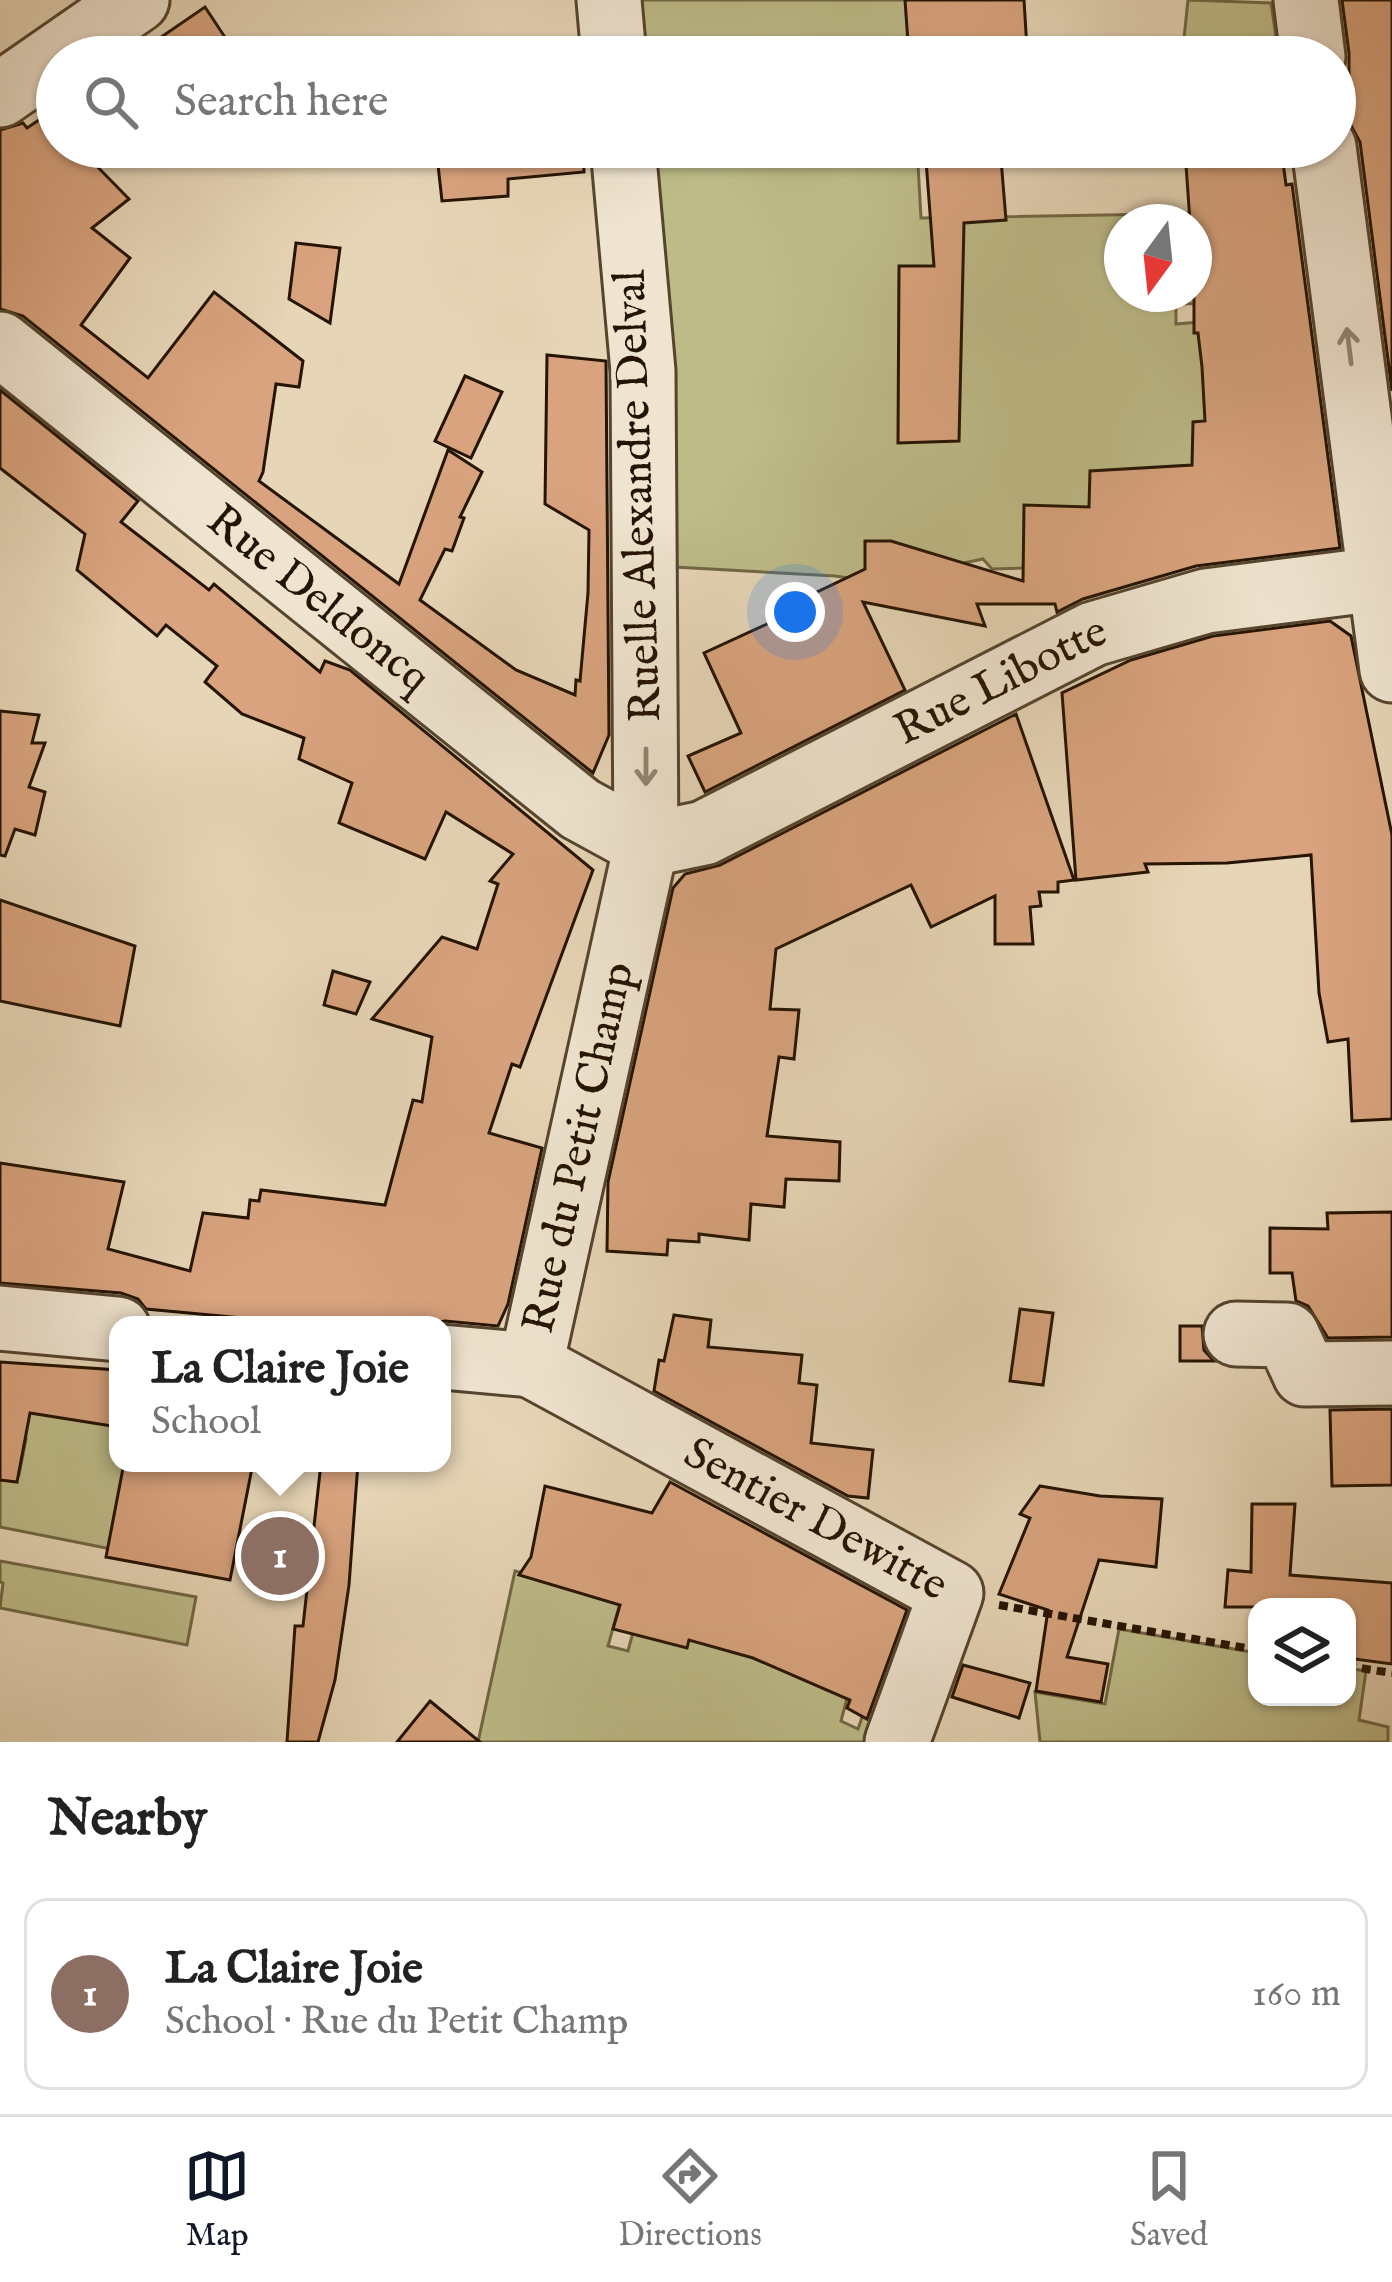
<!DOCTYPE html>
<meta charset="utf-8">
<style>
:root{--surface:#fff;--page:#f2f2f2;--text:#222;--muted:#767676;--line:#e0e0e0;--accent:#111827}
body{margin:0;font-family:"IM FELL English",serif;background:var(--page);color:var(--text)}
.controls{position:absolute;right:36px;bottom:36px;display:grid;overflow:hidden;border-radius:24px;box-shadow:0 3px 9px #0004}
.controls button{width:108px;height:108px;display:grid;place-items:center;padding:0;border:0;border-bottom:3px solid var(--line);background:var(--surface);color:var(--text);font:60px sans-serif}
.compass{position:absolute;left:1104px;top:204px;width:108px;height:108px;border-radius:50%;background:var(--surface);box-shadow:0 3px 9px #0004;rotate:195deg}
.you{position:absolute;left:795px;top:612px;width:42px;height:42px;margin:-30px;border:9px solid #fff;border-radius:50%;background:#1a73e8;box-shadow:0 0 0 18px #1a73e833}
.badge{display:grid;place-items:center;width:78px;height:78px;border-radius:50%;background:var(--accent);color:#fff;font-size:39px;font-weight:700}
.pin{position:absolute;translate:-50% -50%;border:6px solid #fff;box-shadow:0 3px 12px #0006}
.popup{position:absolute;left:109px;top:1316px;width:342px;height:156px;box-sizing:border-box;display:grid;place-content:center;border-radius:24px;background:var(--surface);filter:drop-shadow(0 3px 9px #0005);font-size:39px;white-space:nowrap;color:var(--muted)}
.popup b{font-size:45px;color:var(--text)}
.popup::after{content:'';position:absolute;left:50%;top:100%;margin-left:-24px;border:24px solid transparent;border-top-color:var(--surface)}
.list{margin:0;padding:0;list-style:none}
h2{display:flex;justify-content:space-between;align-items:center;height:156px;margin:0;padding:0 48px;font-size:51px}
h2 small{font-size:39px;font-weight:400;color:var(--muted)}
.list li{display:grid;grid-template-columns:78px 1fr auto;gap:36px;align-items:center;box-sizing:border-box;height:192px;margin:0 24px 24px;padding:0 24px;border:3px solid var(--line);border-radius:24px}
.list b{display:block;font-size:45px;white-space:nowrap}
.list p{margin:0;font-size:39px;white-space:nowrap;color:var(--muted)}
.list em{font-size:39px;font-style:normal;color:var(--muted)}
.icon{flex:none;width:66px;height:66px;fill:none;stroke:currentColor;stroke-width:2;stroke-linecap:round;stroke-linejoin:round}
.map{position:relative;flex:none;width:1392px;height:1742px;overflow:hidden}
.search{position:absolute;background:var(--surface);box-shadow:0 3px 9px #0004;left:36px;right:36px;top:36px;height:132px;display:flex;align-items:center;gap:30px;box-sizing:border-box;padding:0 42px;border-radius:66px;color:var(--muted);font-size:45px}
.sheet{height:372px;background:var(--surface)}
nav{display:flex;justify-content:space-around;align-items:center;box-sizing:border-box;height:168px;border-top:3px solid var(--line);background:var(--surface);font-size:33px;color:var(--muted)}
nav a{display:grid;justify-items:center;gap:6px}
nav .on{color:var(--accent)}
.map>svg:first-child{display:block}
.green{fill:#bdbb88;stroke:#716844;stroke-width:3}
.building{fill:#d8a37e;stroke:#251401;stroke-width:3}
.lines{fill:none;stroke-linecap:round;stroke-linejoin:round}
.minor-casing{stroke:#55442e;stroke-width:69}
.path{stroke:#251401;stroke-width:8;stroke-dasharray:9 6;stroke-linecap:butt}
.minor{stroke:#efe4d0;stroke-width:63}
.oneway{stroke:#948673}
.labels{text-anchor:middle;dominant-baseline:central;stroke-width:9;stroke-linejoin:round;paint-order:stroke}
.street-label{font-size:45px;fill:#251401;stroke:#efe4d0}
</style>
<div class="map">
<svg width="1392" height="1742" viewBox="0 0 1392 1742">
<rect width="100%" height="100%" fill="#e6d5b6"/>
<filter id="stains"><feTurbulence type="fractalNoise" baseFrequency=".00167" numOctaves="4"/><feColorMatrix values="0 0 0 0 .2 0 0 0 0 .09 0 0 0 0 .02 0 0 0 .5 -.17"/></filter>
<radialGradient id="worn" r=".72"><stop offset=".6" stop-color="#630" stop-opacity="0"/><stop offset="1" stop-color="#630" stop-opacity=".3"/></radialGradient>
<g class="green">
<polygon points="627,0 908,0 911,57 632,57"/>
<polygon points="1188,0 1271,3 1279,57 1182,57"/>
<polygon points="640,147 917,147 921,218 1222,213 1194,222 1122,222 1122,294 1194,294 1227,303 1176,304 1176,324 1199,322 1219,450 1055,567 992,569 983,559 964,563 971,595 835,576 657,566"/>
<polygon points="0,1397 118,1412 118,1463 167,1463 202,1567 0,1527 0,1471 19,1475 26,1439"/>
<polygon points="0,1561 196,1597 187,1645 0,1608 3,1583 0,1582"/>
<polygon points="515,1571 603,1592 625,1585 608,1646 628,1651 635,1625 694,1632 849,1691 841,1721 858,1729 865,1709 885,1716 876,1742 478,1742"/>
<polygon points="1119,1629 1257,1653 1257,1697 1347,1697 1347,1668 1366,1671 1359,1720 1388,1727 1388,1742 1040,1742 1035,1692 1105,1704"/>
</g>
<g class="building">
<polygon points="905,0 1024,0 1027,49 995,50 995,57 909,57"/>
<polygon points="1342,0 1392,0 1392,391 1360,142 1349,122 1349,53"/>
<polygon points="205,7 238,57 132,57"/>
<polygon points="57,108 57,147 78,147 129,199 92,228 130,258 81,325 148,378 214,292 303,361 299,387 276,384 263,472 259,481 399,584 448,450 482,472 460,517 464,518 452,551 445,549 420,600 516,670 575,695 576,680 580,681 588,593 589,530 545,504 547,355 606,361 609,735 593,773 23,316 0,309 0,130 23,123 27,128"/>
<polygon points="436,147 583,147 584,172 508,179 508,196 442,201"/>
<polygon points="925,147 1000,147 1006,220 964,223 959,441 898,443 899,266 934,266"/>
<polygon points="1243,147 1281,147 1286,185 1292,184 1340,548 1196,566 1083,599 1057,612 1055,604 977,604 985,626 863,602 905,690 705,792 688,756 741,733 704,653 817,601 813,594 865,569 865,541 891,541 1023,581 1024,505 1089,507 1090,471 1192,465 1193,422 1205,421 1202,367 1198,333 1194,333 1194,222 1190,222 1186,165 1245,160"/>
<polygon points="296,243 340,248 330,323 289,299"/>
<polygon points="465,376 502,392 471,458 435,441"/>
<polygon points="0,390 138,501 121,522 209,590 214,584 320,672 325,661 350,670 593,870 520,1067 512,1064 489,1133 542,1148 508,1304 498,1326 445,1321 426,1325 318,1325 146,1309 138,1299 121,1293 0,1283 0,1163 124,1182 108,1249 190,1271 203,1213 248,1218 250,1200 259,1201 261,1190 385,1205 413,1100 422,1102 432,1037 372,1019 442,937 477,949 498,884 490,881 513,854 446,812 425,859 339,823 352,783 299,759 304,738 242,714 205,682 217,666 166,625 157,636 77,570 85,534 0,468"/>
<polygon points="1330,621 1351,636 1392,835 1392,1119 1352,1121 1348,1039 1328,1042 1319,993 1311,855 1227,863 1145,864 1148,872 1076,880 1062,693 1131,660 1213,636"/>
<polygon points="0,711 39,715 32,743 45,743 29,787 45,792 35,835 15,829 5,856 0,855"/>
<polygon points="1016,714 1074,880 1058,882 1058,892 1039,892 1041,906 1030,907 1033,944 995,944 995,896 931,927 911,885 776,949 770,1009 799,1010 794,1059 779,1057 767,1136 840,1142 839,1181 786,1179 784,1207 751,1204 749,1240 699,1234 699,1242 668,1240 667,1255 607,1251 608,1182 673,888 685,874 720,865"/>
<polygon points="0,900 135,946 120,1026 0,1001"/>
<polygon points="333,971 370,982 356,1014 324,1005"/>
<polygon points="1392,1212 1392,1337 1328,1338 1308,1306 1296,1301 1292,1273 1270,1273 1270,1228 1328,1229 1327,1213"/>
<polygon points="1020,1309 1053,1313 1043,1385 1010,1381"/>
<polygon points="674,1315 711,1320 708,1347 802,1355 799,1383 817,1385 811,1443 873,1450 868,1498 848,1496 654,1391 659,1360 664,1361"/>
<polygon points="1180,1326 1202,1326 1204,1350 1214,1361 1180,1361"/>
<polygon points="0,1362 118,1370 118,1427 30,1413 17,1482 0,1480"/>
<polygon points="1392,1409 1392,1485 1332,1486 1330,1410"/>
<polygon points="124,1463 253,1463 230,1580 106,1557"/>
<polygon points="321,1463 358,1463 349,1585 335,1680 318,1742 287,1742 295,1626 303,1626"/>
<polygon points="670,1482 907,1610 867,1719 847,1708 850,1700 753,1658 689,1640 687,1648 613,1629 620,1605 519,1575 531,1557 545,1486 652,1513"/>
<polygon points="1040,1486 1100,1496 1162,1499 1156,1567 1099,1560 1067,1657 1108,1664 1101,1702 1036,1691 1048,1610 999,1594 1030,1518 1020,1514"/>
<polygon points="1252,1504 1295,1504 1290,1575 1392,1583 1392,1664 1347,1658 1347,1607 1225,1607 1228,1570 1251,1572"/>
<polygon points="963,1665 1030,1683 1019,1718 952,1697"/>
<polygon points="430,1701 480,1742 397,1742"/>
</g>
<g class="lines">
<g class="minor-casing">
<g id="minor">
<polyline points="609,0 614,57"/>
<polyline points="1306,0 1313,57"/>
<polyline points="0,95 137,0"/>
<polyline points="1324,147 1392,670"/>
<path id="s1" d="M0 344 580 809 646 845"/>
<path id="s2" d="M646 845 704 833 1093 634 1206 601 1378 579"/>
<polyline points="0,1318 118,1329"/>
<polyline points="1236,1334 1287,1335 1305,1374 1392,1373"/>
<path id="s3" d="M442 1357 531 1365 646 845 643 371 623 147"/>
<path id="s4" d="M531 1365 951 1593 897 1742"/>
</g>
</g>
<g class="path">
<polyline points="999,1605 1257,1650"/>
<polyline points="1347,1666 1392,1673"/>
</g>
<use href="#minor" class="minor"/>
</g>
<defs><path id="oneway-shaft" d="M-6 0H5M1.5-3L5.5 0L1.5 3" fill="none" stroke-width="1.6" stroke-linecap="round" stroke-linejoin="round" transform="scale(3)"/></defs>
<g class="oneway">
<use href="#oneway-shaft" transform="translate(1349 346) rotate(-97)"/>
<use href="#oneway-shaft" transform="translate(646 767) rotate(90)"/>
</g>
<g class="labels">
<g class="street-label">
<text transform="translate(639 496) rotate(-92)">Ruelle Alexandre Delval</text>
<text stroke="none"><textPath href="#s1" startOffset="408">Rue Deldoncq</textPath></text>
<text stroke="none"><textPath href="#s2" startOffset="393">Rue Libotte</textPath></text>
<text stroke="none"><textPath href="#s3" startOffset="312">Rue du Petit Champ</textPath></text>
<text stroke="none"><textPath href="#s4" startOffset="324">Sentier Dewitte</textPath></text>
</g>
</g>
<rect width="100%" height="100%" filter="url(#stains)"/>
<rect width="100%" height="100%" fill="url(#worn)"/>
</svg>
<div class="controls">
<button><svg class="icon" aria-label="layers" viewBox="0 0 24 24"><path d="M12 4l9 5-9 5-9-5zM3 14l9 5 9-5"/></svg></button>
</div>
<svg class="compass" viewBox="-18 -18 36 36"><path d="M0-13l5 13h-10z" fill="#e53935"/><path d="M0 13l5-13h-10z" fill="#767676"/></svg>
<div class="you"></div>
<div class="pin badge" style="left:280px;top:1556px;background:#8d6e63">1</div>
<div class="popup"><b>La Claire Joie</b>School</div>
<div class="search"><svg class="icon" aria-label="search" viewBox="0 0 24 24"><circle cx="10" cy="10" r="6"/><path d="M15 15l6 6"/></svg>Search here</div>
</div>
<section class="sheet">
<h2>Nearby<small></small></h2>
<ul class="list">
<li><span class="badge" style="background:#8d6e63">1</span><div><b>La Claire Joie</b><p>School · Rue du Petit Champ</p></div><em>160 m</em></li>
</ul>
</section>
<nav>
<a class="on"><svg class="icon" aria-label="map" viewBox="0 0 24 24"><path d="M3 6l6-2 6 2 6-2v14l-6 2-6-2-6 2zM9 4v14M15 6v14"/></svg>Map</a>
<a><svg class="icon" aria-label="directions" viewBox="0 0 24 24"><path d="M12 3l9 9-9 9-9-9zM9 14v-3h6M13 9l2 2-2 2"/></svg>Directions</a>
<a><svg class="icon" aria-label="saved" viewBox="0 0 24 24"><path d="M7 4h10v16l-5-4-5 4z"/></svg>Saved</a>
</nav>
